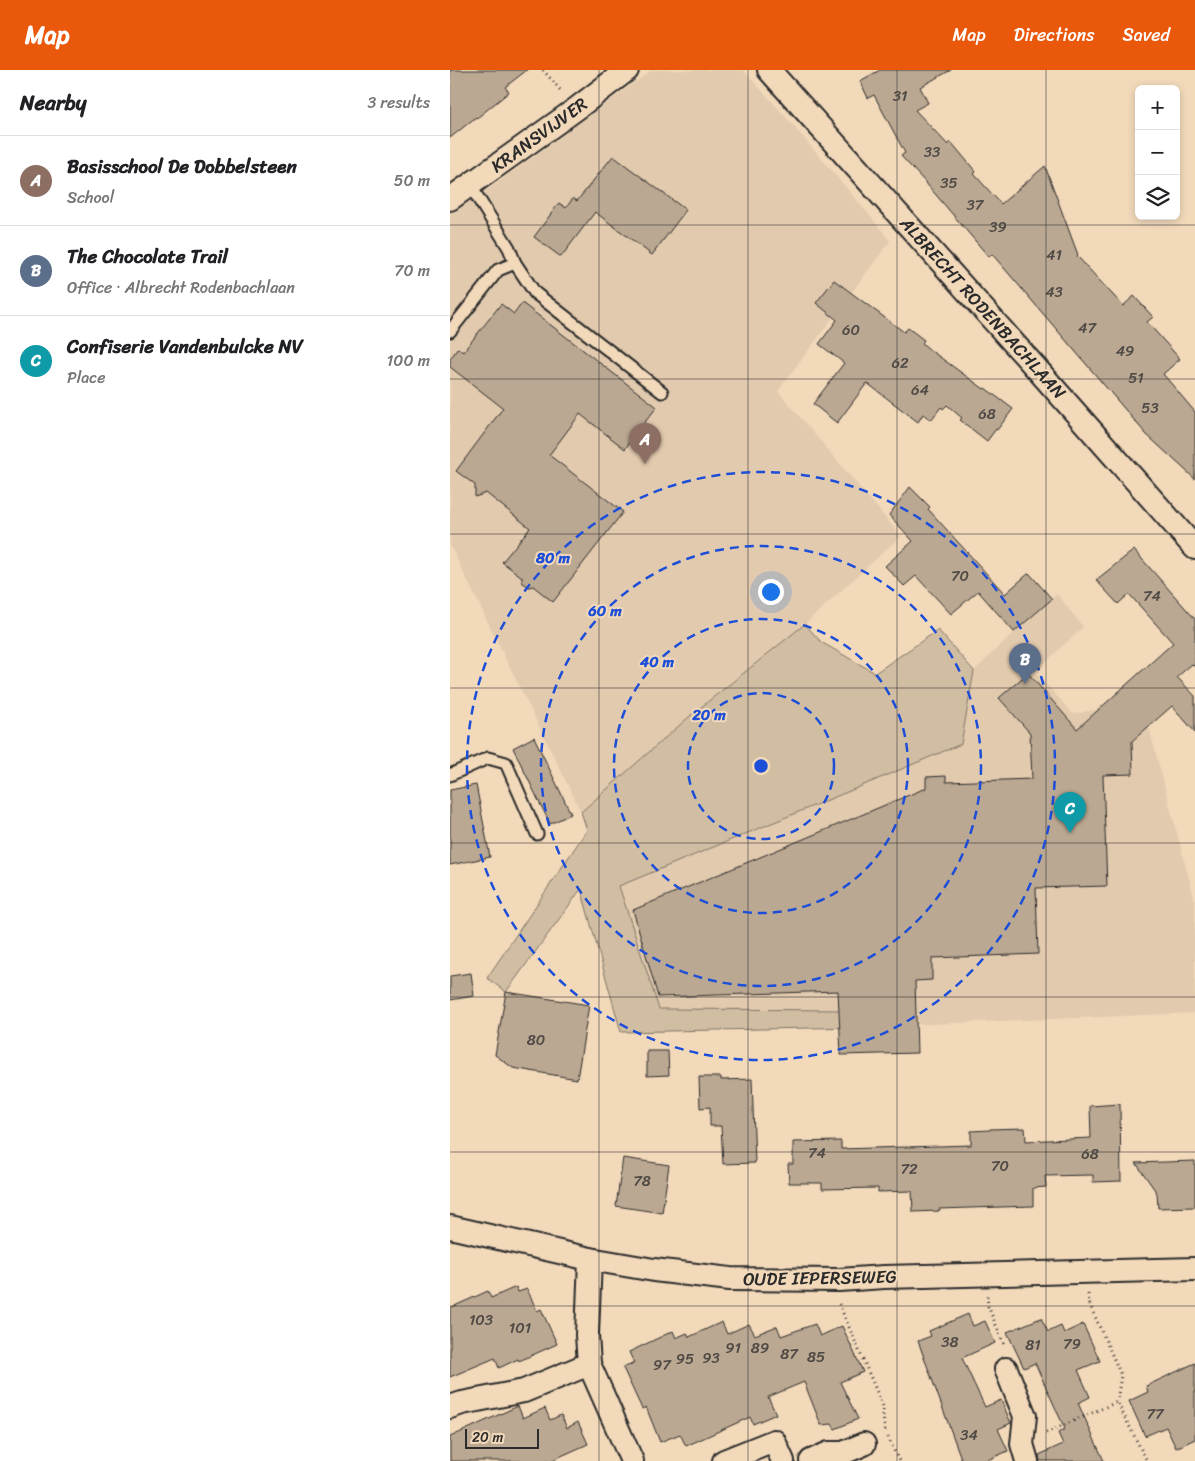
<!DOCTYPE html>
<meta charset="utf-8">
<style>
:root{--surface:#fff;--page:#f2f2f2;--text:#202124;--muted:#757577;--line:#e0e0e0;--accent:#ea580c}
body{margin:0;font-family:Sriracha,sans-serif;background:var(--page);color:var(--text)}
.controls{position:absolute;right:15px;top:15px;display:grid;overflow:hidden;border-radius:8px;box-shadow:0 2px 8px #0003}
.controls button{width:45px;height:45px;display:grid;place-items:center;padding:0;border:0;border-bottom:1px solid var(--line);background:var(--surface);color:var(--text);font:25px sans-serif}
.scale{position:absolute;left:15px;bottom:12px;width:74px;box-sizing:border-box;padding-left:5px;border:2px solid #2b2b2b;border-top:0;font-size:14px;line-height:18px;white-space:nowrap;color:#2b2b2b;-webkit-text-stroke:4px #f2d9ba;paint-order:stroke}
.you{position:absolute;left:320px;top:521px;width:18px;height:18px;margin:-12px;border:4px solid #fff;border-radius:50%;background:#1a73e8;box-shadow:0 0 0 8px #1a73e833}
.badge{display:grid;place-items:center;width:32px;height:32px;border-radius:50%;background:var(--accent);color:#fff;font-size:16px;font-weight:700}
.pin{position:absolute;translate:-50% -41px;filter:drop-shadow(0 1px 2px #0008)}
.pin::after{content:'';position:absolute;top:26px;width:18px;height:15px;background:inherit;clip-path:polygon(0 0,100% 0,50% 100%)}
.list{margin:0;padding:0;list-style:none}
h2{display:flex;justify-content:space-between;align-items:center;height:65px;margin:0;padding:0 20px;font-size:21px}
h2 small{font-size:16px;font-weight:400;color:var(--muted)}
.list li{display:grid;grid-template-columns:32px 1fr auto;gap:15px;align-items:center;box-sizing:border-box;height:90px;padding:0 20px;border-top:1px solid var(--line)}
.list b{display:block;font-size:19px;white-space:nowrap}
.list p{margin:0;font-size:16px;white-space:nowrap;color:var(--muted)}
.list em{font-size:16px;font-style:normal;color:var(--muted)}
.icon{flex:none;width:28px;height:28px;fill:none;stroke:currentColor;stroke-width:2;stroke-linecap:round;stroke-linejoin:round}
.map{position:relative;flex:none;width:745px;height:1391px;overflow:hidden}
header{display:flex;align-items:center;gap:30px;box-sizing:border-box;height:70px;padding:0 25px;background:var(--accent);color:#fff}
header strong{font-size:24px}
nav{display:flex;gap:28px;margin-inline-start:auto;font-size:18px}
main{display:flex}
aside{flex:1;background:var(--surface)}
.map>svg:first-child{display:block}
.built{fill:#e2caae}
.green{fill:#d1bda2;stroke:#7e7466}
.building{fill:#bba892;stroke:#2b2b2b}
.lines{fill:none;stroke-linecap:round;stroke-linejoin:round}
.service-casing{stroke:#2b2b2b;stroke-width:15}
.minor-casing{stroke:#2b2b2b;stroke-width:26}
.path{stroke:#2b2b2b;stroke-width:3;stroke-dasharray:1 4;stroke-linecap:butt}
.service{stroke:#f2d9ba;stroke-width:11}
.minor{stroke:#f2d9ba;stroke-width:22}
.grid{fill:none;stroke:#2b2b2b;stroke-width:1;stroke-opacity:0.55}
.ring{fill:none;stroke:#1d4ed8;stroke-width:2.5;stroke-dasharray:9 6}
.labels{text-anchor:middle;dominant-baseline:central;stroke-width:4;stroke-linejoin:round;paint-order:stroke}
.number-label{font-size:15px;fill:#4f4a45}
.street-label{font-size:18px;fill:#2b2b2b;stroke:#f2d9ba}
.centre{fill:#1d4ed8;stroke:#f2d9ba;stroke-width:2.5}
.ring-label{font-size:15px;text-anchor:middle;font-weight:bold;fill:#1d4ed8;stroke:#f2d9ba;stroke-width:4;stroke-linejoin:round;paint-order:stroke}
</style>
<header>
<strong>Map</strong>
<nav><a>Map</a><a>Directions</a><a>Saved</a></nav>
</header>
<main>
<aside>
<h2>Nearby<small>3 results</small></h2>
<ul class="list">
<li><span class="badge" style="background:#8d6e63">A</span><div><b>Basisschool De Dobbelsteen</b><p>School</p></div><em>50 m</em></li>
<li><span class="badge" style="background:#5c6f8a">B</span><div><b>The Chocolate Trail</b><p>Office · Albrecht Rodenbachlaan</p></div><em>70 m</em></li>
<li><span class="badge" style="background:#0f9aa8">C</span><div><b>Confiserie Vandenbulcke NV</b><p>Place</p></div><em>100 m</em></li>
</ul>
</aside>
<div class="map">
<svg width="745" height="1391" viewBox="0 0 745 1391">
<rect width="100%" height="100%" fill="#f2d9ba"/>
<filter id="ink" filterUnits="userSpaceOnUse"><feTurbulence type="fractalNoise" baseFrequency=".02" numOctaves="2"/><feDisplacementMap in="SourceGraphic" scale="10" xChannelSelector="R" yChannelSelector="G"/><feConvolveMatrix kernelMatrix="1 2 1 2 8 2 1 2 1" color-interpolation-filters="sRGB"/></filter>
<g filter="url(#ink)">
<g class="built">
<polygon points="202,0 293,0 335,46 427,154 440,171 328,321 451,466 355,554 240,646 131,742 0,475 0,143 43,116"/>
<polygon points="607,524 633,557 585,602 623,644 692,631 745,831 745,943 408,957 404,940 209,940 168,816 402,720 511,674 524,601 564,562"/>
</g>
<polygon class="green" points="355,554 371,572 425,603 488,560 524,601 511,674 402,720 169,816 209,939 404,940 408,957 171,962 131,819 56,922 37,908 137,760 131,742 240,646"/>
<g class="building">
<polygon points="0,0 77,0 55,17 59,22 27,48 26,47 0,68"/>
<polygon points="430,0 501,0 470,17 478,33 465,40 498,75 501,72 526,102 524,104 551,134 595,96 628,185 627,186 673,236 684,226 703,247 697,252 730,289 713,304 745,342 745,409 696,364 542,184 539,187 475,112 451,86 455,83 424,25 418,28 410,11"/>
<polygon points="163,86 236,140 202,185 145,142 111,187 84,167 109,133 116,138 123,128 127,131"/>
<polygon points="384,210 454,262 458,258 474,270 472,273 480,280 534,319 535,318 563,339 547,360 546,359 537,371 510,350 512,348 497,335 493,339 491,337 481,350 473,344 468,352 417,313 387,353 363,334 394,293 369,274 387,250 366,233"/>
<polygon points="72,233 207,337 191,357 194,367 183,368 175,379 130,344 99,385 173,442 103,532 83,516 79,517 72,512 72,507 52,492 80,458 36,423 25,427 25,415 6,401 53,338 0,297 0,289 8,278 13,282 51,234 64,244"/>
<polygon points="460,417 480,437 478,439 555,524 579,503 602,529 564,562 528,521 501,544 466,506 454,516 435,496 463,471 439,445"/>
<polygon points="684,480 745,549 745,597 742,594 727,607 745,626 745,662 722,636 682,671 683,704 653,705 657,816 586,818 588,884 482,888 482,910 465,911 467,983 391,985 388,921 208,927 183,840 476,718 476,707 496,706 496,712 582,709 580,663 549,628 578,603 627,659 723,573 679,524 668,534 646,510"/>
<polygon points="84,667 121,744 100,754 63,678"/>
<polygon points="26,715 40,787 0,795 0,720"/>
<polygon points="21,903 24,926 0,930 0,906"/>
<polygon points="56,922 139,935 127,1009 63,998 45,985"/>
<polygon points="197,981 218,981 219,1005 197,1006"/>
<polygon points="249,1007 271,1007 271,1010 302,1009 305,1093 273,1094 271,1056 260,1056 260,1037 250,1038"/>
<polygon points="670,1034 671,1111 643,1112 643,1105 595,1106 596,1117 583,1118 583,1136 489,1139 489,1141 463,1142 462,1121 428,1122 428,1118 372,1119 372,1113 339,1113 338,1094 343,1094 343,1072 391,1071 391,1079 521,1075 521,1061 540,1060 540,1059 575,1058 576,1071 641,1068 640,1036"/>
<polygon points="173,1088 219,1095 212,1143 166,1136"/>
<polygon points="745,1091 745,1137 708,1138 707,1123 686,1093"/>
<polygon points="66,1217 68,1222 77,1219 87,1241 91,1239 107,1274 69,1291 68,1289 49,1298 45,1288 0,1307 0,1238 38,1221 41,1228"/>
<polygon points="518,1244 523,1256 535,1251 545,1273 512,1288 535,1337 551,1330 561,1353 548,1359 558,1381 535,1391 512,1391 468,1271 481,1266 479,1261"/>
<polygon points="591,1248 598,1262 611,1256 614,1263 633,1254 650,1291 628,1300 640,1327 628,1333 654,1391 590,1391 589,1385 613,1374 608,1363 615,1359 585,1293 574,1298 557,1262"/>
<polygon points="272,1252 277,1264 299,1254 305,1265 327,1256 331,1266 365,1254 370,1266 392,1256 413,1302 390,1312 408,1349 385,1359 382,1354 371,1355 354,1312 318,1327 326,1344 303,1354 300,1347 236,1376 230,1364 210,1372 196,1337 192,1339 173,1298 184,1293 179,1282 223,1261 226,1268 237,1263 239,1267"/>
<polygon points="745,1293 745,1369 726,1378 716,1357 695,1366 679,1331 698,1322 696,1316"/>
<polygon points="68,1336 73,1348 95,1338 100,1350 111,1345 117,1358 128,1352 138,1374 100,1391 0,1391 0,1367"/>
</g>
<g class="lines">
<g class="service-casing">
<g id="service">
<polyline points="20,115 59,178 65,193 85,223 212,322"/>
<polyline points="0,261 48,200 65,193"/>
<polyline points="0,705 38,688 56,693 87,764"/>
</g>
</g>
<g class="minor-casing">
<g id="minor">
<polyline points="319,0 587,299 745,478"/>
<polyline points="0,129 126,39 177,0"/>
<polyline points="0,1157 140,1189 204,1200 280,1209 389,1210 434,1207 745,1199"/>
<polyline points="140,1189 137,1265 139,1294 182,1391"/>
<polyline points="556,1299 575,1346 572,1374 577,1391"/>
<polyline points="0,1337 12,1333 74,1321 139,1294"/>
<polyline points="274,1391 324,1371 333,1391"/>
<polyline points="361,1391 379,1383 393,1383 414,1374"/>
</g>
</g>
<g class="path">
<polyline points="93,0 112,22"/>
<polyline points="638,1224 639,1233 671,1305 667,1332"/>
<polyline points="537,1226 538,1236 555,1277"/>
<polyline points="389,1234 433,1336 433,1346 435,1361"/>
<polyline points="596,1363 667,1332 697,1391"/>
<polyline points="438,1367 449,1391"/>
</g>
<use href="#service" class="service"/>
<use href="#minor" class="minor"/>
</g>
</g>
<path class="grid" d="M149 0V1391M298 0V1391M447 0V1391M596 0V1391M0 155H745M0 309H745M0 464H745M0 618H745M0 773H745M0 927H745M0 1082H745M0 1236H745"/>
<g class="ring">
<circle cx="311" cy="696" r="73"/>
<circle cx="311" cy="696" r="147"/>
<circle cx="311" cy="696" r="220"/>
<circle cx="311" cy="696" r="294"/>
</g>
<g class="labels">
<g class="number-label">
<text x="450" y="26">31</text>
<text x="482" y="82">33</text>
<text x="499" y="113">35</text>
<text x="525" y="135">37</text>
<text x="548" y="157">39</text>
<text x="604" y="185">41</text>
<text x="604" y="222">43</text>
<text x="637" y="258">47</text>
<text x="401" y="260">60</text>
<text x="675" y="281">49</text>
<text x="450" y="293">62</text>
<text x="686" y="308">51</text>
<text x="470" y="320">64</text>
<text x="700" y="338">53</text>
<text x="537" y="344">68</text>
<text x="510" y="506">70</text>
<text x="702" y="526">74</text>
<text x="86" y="970">80</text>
<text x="367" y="1083">74</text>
<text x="640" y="1084">68</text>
<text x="550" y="1096">70</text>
<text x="459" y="1099">72</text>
<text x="192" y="1111">78</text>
<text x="31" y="1250">103</text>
<text x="70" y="1258">101</text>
<text x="500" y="1272">38</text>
<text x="622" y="1274">79</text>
<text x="583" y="1275">81</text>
<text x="283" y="1278">91</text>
<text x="310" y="1278">89</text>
<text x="339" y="1284">87</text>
<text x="366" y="1287">85</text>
<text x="261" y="1288">93</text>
<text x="235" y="1289">95</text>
<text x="212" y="1295">97</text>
<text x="705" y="1344">77</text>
<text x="519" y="1365">34</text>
</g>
<g class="street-label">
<text transform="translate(89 65) rotate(-36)">KRANSVIJVER</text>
<text transform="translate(533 238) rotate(48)">ALBRECHT RODENBACHLAAN</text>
<text transform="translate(370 1208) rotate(-1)">OUDE IEPERSEWEG</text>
</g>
</g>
<circle cx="311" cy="696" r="8" class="centre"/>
<g class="ring-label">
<text x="103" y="493">80 m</text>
<text x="155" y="546">60 m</text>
<text x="207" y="597">40 m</text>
<text x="259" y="650">20 m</text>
</g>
</svg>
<div class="controls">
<button>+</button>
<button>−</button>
<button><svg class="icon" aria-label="layers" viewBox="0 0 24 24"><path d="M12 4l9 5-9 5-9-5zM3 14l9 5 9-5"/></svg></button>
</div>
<div class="scale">20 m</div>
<div class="you"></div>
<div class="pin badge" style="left:195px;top:394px;background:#8d6e63">A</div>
<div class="pin badge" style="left:575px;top:614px;background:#5c6f8a">B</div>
<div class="pin badge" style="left:620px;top:763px;background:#0f9aa8">C</div>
</div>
</main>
